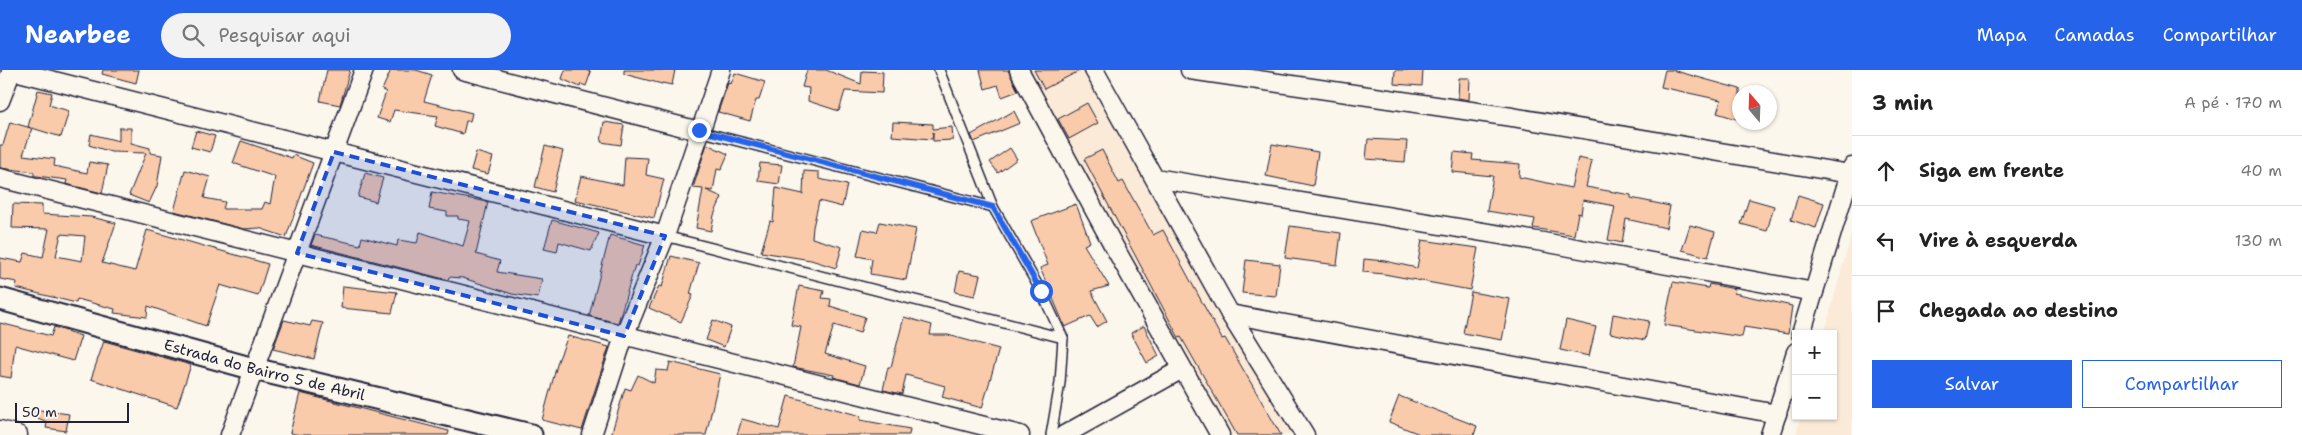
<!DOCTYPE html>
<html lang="pt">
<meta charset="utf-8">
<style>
:root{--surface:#fff;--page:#f2f2f2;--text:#222;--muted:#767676;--line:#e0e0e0;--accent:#2563eb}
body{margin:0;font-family:"Shantell Sans",sans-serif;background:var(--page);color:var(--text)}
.controls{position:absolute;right:15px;bottom:15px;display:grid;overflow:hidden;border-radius:0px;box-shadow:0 1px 4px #0004}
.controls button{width:45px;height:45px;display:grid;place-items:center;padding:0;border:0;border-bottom:1px solid var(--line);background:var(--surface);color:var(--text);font:25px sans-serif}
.compass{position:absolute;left:1732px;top:15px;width:45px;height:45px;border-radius:50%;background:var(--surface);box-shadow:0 1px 4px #0004;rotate:341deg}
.scale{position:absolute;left:15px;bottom:12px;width:114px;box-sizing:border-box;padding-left:5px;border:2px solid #22223b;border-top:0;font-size:14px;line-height:18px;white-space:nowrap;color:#22223b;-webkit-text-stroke:4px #fbf7ec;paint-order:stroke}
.stop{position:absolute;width:15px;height:15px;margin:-11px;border:4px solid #2563eb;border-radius:50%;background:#fff}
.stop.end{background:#2563eb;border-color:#fff;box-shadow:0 1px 5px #0008}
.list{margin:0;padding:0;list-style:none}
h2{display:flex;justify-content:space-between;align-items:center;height:65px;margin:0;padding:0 20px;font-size:21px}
h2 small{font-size:16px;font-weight:400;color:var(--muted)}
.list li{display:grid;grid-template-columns:32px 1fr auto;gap:15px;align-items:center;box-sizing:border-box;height:70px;padding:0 20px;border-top:1px solid var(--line)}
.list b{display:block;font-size:19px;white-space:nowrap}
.list em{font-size:16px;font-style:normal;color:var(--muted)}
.actions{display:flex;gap:10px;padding:15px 20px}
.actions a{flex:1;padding:11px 0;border:1px solid var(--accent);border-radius:0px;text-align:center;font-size:18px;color:var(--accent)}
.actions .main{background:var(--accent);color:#fff}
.icon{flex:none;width:28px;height:28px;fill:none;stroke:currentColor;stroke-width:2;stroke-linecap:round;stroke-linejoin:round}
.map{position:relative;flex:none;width:1852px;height:365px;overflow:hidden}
header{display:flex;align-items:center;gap:30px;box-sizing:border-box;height:70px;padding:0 25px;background:var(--accent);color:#fff}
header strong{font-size:24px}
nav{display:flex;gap:28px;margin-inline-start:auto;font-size:18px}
.search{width:350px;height:45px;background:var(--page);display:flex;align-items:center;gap:12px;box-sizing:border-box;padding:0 18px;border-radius:28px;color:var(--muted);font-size:19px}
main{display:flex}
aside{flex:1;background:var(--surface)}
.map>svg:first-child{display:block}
.built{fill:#fbead8}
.building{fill:#facbaa;stroke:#22223b;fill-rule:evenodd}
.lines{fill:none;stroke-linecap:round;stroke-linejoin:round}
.service-casing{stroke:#22223b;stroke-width:12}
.minor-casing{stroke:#22223b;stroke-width:21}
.tertiary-casing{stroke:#22223b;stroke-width:25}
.service{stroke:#fbf7ec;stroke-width:9}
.minor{stroke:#fbf7ec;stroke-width:18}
.tertiary{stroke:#fbf7ec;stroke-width:21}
.route{stroke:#2563eb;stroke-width:6}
.marked{fill:#1d4ed8;fill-opacity:0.2;stroke:#1d4ed8;stroke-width:4;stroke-dasharray:10 6;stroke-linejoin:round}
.labels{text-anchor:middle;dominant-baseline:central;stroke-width:4;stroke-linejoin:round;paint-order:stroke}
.street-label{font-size:15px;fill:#22223b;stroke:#fbf7ec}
</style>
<header>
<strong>Nearbee</strong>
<div class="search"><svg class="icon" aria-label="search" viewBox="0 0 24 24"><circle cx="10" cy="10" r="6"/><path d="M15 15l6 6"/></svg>Pesquisar aqui</div>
<nav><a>Mapa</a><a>Camadas</a><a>Compartilhar</a></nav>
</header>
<main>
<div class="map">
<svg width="1852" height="365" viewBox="0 0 1852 365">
<rect width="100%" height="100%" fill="#fbf7ec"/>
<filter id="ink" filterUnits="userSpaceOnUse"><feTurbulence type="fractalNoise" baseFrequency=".02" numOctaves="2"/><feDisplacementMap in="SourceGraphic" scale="10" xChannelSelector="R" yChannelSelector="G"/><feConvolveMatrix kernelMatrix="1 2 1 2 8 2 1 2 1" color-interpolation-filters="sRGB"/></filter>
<g filter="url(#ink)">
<g class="built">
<polygon points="1019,0 1094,0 1305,365 1220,365"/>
<polygon points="1852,162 1852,365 1796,365 1801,346 1833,346 1833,264 1824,264"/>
</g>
<g class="building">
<polygon points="103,0 139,0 136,13 102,4"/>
<polygon points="327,0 350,0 340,35 320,31"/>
<polygon points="391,0 416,0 432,5 424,31 472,43 470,51 466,51 463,64 435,56 438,46 394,40 390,52 377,48 386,22 382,20"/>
<polygon points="565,0 585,0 591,2 586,16 581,14 580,17 562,9"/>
<polygon points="624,0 675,0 672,15 662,13 662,14 624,4"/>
<polygon points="807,0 826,0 861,14 862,1 883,2 882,23 845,21 839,41 808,31 809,18 802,17"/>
<polygon points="980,0 1008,0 1018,21 1002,27 998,15 985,19"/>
<polygon points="1034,0 1081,0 1044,19"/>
<polygon points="1395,0 1423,0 1422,16 1394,14"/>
<polygon points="1665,0 1672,0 1740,19 1740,50 1717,43 1721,30 1661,17"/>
<polygon points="735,3 765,12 759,30 756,30 750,51 718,42 728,13 731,14"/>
<polygon points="1459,8 1470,8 1469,30 1458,28"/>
<polygon points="38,20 52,23 49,35 69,41 61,67 32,58 23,85 55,89 54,96 87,103 89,92 108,95 102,123 66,114 67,110 37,106 34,106 34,102 0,98 0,75 3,75 10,52 31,58 28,57"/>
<polygon points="1087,33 1098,53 1069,69 1058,49"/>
<polygon points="1014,41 1020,53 974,72 971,65"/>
<polygon points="604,52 624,55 621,75 601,72"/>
<polygon points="893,52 933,54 933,59 952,57 953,70 933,71 933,62 932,69 892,66"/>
<polygon points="119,58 131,58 131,73 150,78 150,83 162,85 157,116 149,133 129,125 146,83 111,82 89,75 91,64 119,71"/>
<polygon points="196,61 215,66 210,82 191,77"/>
<polygon points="1368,69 1407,71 1405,92 1366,89"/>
<polygon points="241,71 292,88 293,85 313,93 286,167 259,158 244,159 174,141 185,100 210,107 204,128 225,132 223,139 262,139 265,132 270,134 275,107 233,93"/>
<polygon points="707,74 728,84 721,100 717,99 713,121 706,120 722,127 714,145 711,161 696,158 703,119 693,118"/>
<polygon points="1272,74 1318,82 1313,116 1266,106"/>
<polygon points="545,76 563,81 553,122 535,117"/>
<polygon points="1010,78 1017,89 998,103 990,92"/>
<polygon points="1102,80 1119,113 1123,111 1153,165 1163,160 1222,269 1225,268 1281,365 1237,365 1181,267 1179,268 1084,89"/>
<polygon points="476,82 493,87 488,104 471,100"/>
<polygon points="1454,82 1473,84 1472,90 1520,94 1519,107 1571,118 1578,88 1592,91 1586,117 1631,125 1631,128 1670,136 1666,158 1626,149 1622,173 1608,170 1615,136 1583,130 1581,144 1578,143 1574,165 1533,158 1535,149 1487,141 1493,106 1452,102"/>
<polygon points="625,87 648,88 646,105 664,109 654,148 575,130 581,106 623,115"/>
<polygon points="760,93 782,95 779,114 758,111"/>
<polygon points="804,101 819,102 819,109 847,115 842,137 819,131 813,157 812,168 842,177 836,198 811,190 761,182 770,151 773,152 776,118 803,124"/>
<polygon points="365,103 383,108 376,132 358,127"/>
<polygon points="432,122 488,132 476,184 500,191 497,202 542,209 538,228 512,224 463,208 449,207 448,210 311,175 315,165 360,175 362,167 397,176 398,170 417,173 420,162 463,176 470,151 458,149 458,146 447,146 447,142 429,139"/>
<polygon points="1798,125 1824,133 1816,158 1791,150"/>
<polygon points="1749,129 1774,136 1767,161 1741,154"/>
<path d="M13 134 42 135V144L91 147 116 153 102 193 135 201 147 160 268 194 258 226 220 215 206 256 148 236 147 247 114 243 115 239 77 229 76 233 16 218 17 212 0 209V188L22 192 25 183 43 187 49 159 12 158ZM61 164 85 166 82 191 56 186Z"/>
<polygon points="1076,134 1090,172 1084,175 1109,216 1091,221 1107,251 1097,257 1090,246 1065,257 1040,198 1048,195 1031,151"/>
<polygon points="552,150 599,163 591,181 559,172 557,182 544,179"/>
<polygon points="880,152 916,159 906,210 870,204 872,189 857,186 863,159 877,162"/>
<polygon points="1690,155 1715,162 1708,187 1682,180"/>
<polygon points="1290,156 1341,163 1337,195 1285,188"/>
<polygon points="610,165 645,175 638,196 635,195 618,253 589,246"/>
<polygon points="1422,170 1478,178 1470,220 1384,204 1363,202 1364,189 1385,191 1417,198"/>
<polygon points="671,186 699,193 690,224 693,225 681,252 649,238 659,216 662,217"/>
<polygon points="1246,190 1280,194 1276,226 1242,223"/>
<polygon points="959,201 980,205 975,226 955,222"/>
<polygon points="1673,212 1708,218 1709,214 1735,219 1734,223 1792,236 1788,264 1744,257 1742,267 1664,255"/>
<polygon points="343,216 397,222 392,243 341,238"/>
<polygon points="799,216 824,221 822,228 831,229 830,236 865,247 860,263 834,255 825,284 865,296 860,314 833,307 834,305 793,297 801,257 791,255"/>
<polygon points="1471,222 1510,229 1502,270 1463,263"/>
<polygon points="1613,244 1649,251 1645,270 1610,263"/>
<polygon points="904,247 932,255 930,265 948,265 999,279 982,338 942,327 945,316 906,305 902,324 883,320 888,297 891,297"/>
<polygon points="284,250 310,256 312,251 323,253 314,289 273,279"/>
<polygon points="713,250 731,257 724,277 706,270"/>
<polygon points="1566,250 1596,257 1589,286 1560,280"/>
<polygon points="0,253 51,266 54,257 81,266 73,291 15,275 11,308 0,306"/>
<polygon points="1144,256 1159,286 1147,293 1131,263"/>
<polygon points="568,266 609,277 582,360 542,350 558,291"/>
<polygon points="104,271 191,295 177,337 91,309"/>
<polygon points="670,292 720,304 706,365 611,365 625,318 631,320 638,305 654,313 656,300 668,301"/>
<polygon points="300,323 449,361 448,365 300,365 290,363"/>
<polygon points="788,326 861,346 860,350 910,359 909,365 737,365 742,349 779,359"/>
<polygon points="1399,326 1477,356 1474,365 1422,365 1389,352"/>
<polygon points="25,338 69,344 66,361 46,358 47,352 24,342"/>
</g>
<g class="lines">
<g class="service-casing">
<g id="service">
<polyline points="939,0 993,137 1041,221 1063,268 1060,313 1051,365"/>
<polyline points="699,61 993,137"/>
<polyline points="665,166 1063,268"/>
</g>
</g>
<g class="minor-casing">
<g id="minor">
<polyline points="11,0 665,166"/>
<polyline points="462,0 699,61"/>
<polyline points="1019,0 1111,171 1220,365"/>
<polyline points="1094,0 1230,244 1305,365"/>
<polyline points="1190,0 1512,47 1850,104"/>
<polyline points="0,31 12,0"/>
<polyline points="0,108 1020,365"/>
<polyline points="1155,108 1543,172 1814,222"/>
<polyline points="1230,244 1777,344"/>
<polyline points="1801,264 1852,97"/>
<polyline points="0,360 18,365"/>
<polyline points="230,365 364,0"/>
<polyline points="592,365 624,266 665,166 721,0"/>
<polyline points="1064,365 1182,299"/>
<polyline points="1770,365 1796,282"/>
</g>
</g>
<g class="tertiary-casing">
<g id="tertiary">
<path id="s1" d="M0 229 254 299 531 365"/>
</g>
</g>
<use href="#service" class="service"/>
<use href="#minor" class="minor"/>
<use href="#tertiary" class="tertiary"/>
</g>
</g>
<g class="lines" filter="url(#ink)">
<polyline class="route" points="699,60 993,137 1041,221"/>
</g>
<path class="marked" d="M334 82 665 166 624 266 297 183Z"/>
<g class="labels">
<g class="street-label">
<text stroke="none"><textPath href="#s1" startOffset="274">Estrada do Bairro 5 de Abril</textPath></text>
</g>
</g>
</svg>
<div class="controls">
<button>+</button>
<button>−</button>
</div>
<svg class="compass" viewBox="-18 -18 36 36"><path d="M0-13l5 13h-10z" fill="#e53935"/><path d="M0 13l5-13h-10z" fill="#767676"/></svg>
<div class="scale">50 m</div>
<div class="stop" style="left:1041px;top:221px"></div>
<div class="stop end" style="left:699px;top:60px"></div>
</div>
<aside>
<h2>3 min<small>A pé · 170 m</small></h2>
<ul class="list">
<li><svg class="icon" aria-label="ahead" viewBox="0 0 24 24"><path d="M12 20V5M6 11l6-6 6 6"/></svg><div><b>Siga em frente</b></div><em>40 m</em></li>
<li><svg class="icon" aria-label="left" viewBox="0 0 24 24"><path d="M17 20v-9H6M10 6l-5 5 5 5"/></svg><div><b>Vire à esquerda</b></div><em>130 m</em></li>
<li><svg class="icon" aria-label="arrive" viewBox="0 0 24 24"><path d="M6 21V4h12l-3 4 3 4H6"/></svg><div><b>Chegada ao destino</b></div></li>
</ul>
<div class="actions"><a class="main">Salvar</a><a>Compartilhar</a></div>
</aside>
</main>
